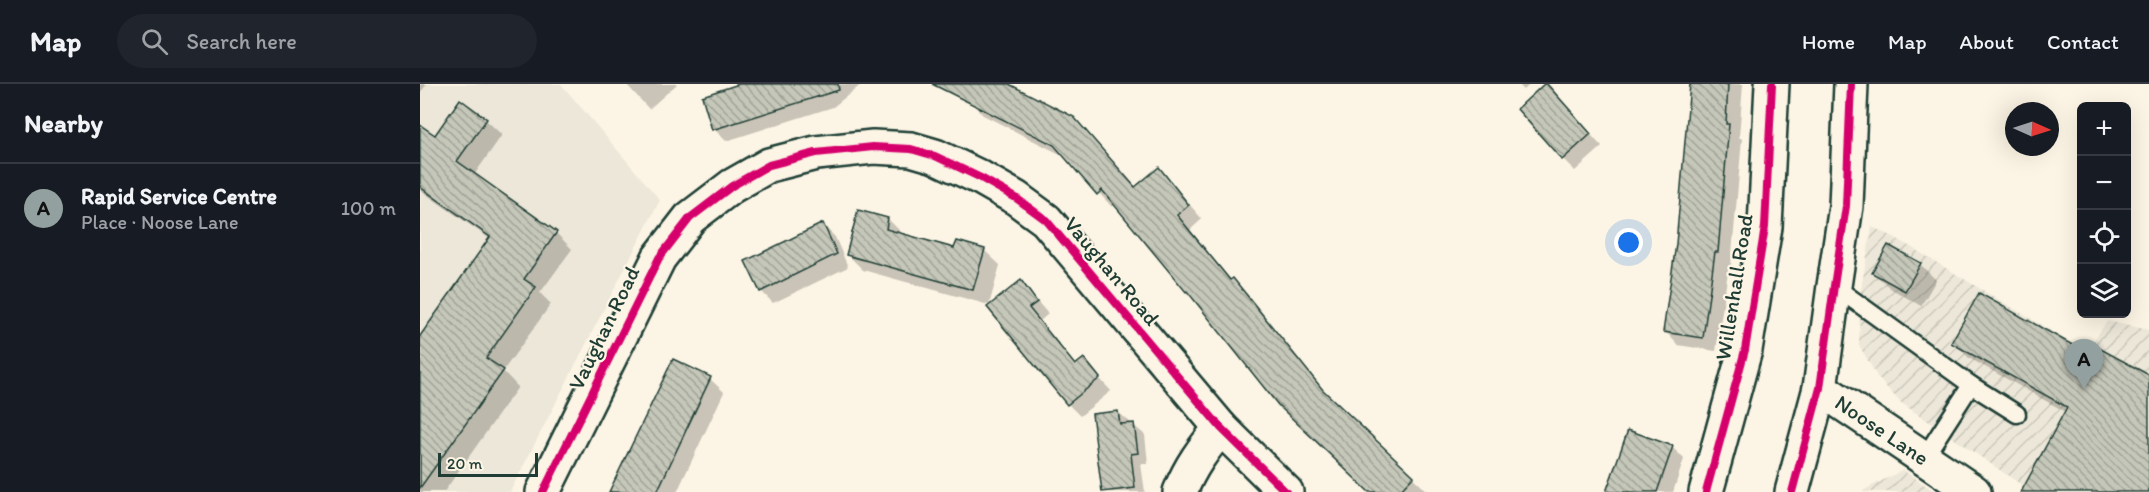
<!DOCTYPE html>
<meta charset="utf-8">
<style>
:root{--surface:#171b24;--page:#20242c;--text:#f1f3f6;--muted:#9ea1a6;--line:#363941;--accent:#92a19f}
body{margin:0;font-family:Itim,sans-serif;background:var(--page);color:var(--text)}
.controls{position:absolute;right:18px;top:18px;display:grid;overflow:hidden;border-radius:9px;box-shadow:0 6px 24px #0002}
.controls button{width:54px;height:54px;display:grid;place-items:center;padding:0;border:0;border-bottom:2px solid var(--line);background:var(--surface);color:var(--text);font:30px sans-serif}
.compass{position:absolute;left:1585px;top:18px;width:54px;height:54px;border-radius:50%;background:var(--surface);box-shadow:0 6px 24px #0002;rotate:93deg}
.scale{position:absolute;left:18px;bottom:15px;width:100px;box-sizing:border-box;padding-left:6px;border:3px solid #1f3d34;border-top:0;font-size:16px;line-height:21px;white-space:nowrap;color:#1f3d34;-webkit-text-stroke:4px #fcf5e5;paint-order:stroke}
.you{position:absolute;left:1209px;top:159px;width:21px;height:21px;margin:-15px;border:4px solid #fff;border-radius:50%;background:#1a73e8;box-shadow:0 0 0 9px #1a73e833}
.badge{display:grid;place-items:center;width:39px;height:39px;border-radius:50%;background:var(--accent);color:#111;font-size:20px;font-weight:700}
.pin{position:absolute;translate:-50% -50px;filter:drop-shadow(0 2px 3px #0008)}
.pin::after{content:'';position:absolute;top:32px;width:21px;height:18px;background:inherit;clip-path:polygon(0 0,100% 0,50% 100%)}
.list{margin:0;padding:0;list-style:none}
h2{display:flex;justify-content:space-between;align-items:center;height:78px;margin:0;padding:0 24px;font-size:26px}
h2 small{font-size:20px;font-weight:400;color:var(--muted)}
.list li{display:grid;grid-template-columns:39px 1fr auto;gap:18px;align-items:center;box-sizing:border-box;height:90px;padding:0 24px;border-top:2px solid var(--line)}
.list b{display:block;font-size:22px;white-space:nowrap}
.list p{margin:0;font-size:20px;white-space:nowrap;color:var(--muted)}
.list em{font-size:20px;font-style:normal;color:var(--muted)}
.icon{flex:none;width:33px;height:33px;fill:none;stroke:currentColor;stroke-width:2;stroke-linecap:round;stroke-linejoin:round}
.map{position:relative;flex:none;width:1729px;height:408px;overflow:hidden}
header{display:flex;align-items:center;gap:36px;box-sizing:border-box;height:84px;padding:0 30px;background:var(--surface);border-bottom:2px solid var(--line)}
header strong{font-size:28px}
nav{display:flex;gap:33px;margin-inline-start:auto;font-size:21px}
.search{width:420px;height:54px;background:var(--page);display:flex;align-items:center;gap:15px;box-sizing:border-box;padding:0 21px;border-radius:33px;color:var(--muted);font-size:22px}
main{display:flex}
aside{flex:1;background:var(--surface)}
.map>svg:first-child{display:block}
.built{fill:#ece7d8}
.industrial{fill:url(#industrial-furrows)}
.shadow{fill:#0003}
.building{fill:url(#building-back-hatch);stroke:#1f3d34;stroke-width:1.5}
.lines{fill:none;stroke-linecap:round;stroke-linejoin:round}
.service-casing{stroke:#1f3d34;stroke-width:21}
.minor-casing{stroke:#1f3d34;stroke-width:38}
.tertiary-casing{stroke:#1f3d34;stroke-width:38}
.trunk-casing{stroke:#1f3d34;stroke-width:38}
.service{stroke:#fcf5e5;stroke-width:16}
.minor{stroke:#fcf5e5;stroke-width:33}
.tertiary{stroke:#fcf5e5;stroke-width:33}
.trunk{stroke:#fcf5e5;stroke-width:33}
.cycleway-casing{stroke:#fcf5e5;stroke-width:11}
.cycleway{stroke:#d6006c;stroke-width:8}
.labels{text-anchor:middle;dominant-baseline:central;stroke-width:4.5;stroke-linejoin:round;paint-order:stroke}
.street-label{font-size:22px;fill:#1f3d34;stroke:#fcf5e5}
</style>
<header>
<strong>Map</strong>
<div class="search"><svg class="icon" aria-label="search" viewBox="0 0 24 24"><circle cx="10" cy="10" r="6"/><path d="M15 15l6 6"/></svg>Search here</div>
<nav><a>Home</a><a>Map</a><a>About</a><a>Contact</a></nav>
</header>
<main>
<aside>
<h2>Nearby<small></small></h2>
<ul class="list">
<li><span class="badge">A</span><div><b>Rapid Service Centre</b><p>Place · Noose Lane</p></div><em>100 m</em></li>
</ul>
</aside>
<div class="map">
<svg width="1729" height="408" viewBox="0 0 1729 408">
<defs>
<pattern id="industrial-furrows" width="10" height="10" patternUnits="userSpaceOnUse" patternTransform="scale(1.5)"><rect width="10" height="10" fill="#ece7d8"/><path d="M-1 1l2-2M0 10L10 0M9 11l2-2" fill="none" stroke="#cac7ba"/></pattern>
<pattern id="building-back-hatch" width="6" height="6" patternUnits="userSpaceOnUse" patternTransform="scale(1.5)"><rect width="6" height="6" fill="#c5c7b9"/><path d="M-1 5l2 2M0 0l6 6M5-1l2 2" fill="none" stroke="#9fa397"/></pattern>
</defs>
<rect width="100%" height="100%" fill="#fcf5e5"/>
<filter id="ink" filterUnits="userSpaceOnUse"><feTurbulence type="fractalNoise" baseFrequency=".0167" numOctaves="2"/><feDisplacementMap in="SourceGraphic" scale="12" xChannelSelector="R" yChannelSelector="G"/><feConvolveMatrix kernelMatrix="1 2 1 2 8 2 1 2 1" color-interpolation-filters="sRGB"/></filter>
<g filter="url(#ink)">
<polygon class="built" points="0,0 141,0 240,116 90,408 0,408"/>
<g class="industrial">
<polygon points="1452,143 1474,153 1666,268 1687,237 1729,246 1729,408 1612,408 1480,318 1458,294 1439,261 1440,211"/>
<polygon points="1483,386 1515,408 1443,408 1444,406"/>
</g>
<g class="shadow">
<polygon points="0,0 7,0 0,9"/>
<polygon points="206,0 257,0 229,25"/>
<polygon points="324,0 442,0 413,23 306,57 294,45"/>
<polygon points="557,0 586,0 653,34 716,104 739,85 782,135 770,146 812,197 827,210 914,319 1007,407 951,408 767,207 695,120 692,123 646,73 563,31 549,17"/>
<polygon points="1098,0 1110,0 1104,6"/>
<polygon points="1271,0 1323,0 1319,53 1322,55 1311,181 1309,181 1296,267 1258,261 1245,247 1257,160"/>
<polygon points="1137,13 1182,63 1155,87 1143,75"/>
<polygon points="40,17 66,36 82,51 54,91 136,149 152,165 120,209 131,220 83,287 98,303 24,408 0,408 0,254 70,155 0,106 0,42 15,53"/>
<polygon points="468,135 484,151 535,166 564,166 580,181 569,221 443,186 427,170"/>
<polygon points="403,141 415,153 428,183 353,219 341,207"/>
<polygon points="1500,180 1516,196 1501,222 1470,204 1454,189"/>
<polygon points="601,198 628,230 620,237 656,282 663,276 691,307 660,332 648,320 570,223"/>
<polygon points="1533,258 1675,275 1729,293 1729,408 1611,408 1646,328 1549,274"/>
<polygon points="290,295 304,308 257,408 191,408"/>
<polygon points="698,328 725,351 728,380 721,380 725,408 681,408"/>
<polygon points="1252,363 1264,375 1253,408 1188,408"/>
</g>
<g class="building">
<polygon points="319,0 418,0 419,6 292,46 282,12"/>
<polygon points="512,0 589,0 654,33 715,103 739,83 769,121 757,131 810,196 813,194 903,306 994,392 979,408 949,408 858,321 767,207 766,208 682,106 677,111 634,61"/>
<polygon points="1124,0 1127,0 1171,50 1142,76 1097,25"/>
<polygon points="1270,0 1308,0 1306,40 1309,40 1298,168 1295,168 1283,254 1243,248 1256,160"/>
<polygon points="40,15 67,35 37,77 137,148 104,195 116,203 66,274 84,286 0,404 0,252 70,153 0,103 0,41 15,51"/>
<polygon points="438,126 468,134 466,145 534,164 537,157 565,165 553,206 426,171"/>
<polygon points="403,139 417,170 340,208 325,177"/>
<polygon points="1468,161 1501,179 1485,207 1452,189"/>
<polygon points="601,196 617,218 609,224 655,281 664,274 680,294 647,321 567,223"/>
<polygon points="1559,209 1674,273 1679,264 1729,291 1729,408 1601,408 1647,323 1531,259"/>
<polygon points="253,275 291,293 237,408 189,408"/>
<polygon points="698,327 700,340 714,339 718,369 711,370 715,404 682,408 672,330"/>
<polygon points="1208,346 1253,362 1237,408 1186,408"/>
</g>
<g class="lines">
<g class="service-casing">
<g id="service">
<polyline points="1414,202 1551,301"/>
<polyline points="1504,374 1551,301 1597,330"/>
</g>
</g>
<g class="minor-casing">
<g id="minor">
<polyline points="123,408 239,174 270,134 312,102 349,81 396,69 453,63 491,65 515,72 561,94 596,114 626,136 801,344 866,408"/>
<path d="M760 408C770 383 783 365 801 344"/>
</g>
</g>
<g class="tertiary-casing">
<polyline id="tertiary" points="1400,304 1554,408"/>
</g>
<g class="trunk-casing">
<g id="trunk">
<polyline points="1286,408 1325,266 1345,143 1352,0"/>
<polyline points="1372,408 1400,304 1414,202 1426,122 1431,0"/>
</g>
</g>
<use href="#service" class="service"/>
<use href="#minor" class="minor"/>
<use href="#tertiary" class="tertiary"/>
<use href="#trunk" class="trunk"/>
<g class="cycleway-casing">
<g id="cycleway">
<polyline points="123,408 239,174 270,134 312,102 349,81 396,69 453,63 491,65 515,72 561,94 596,114 626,136 801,344 866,408"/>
<polyline points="1286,408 1325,266 1345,143 1352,0"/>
<polyline points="1372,408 1400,304 1414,202 1426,122 1431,0"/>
</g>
</g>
<use href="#cycleway" class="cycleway"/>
</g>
</g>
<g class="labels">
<g class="street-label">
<text transform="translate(692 187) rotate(50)">Vaughan Road</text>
<text transform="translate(1314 203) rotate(-81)">Willenhall Road</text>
<text transform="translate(184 244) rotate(-64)">Vaughan Road</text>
<text transform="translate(1462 346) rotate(34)">Noose Lane</text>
</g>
</g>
</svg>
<div class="controls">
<button>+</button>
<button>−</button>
<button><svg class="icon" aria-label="locate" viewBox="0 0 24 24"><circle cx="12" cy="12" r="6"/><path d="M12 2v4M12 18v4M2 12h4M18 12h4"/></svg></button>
<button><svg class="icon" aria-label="layers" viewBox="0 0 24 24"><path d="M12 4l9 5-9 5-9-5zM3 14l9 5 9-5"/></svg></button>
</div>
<svg class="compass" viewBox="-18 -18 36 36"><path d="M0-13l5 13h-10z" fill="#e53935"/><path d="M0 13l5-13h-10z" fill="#9ea1a6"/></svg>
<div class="scale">20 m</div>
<div class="you"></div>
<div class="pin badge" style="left:1664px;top:305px">A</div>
</div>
</main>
